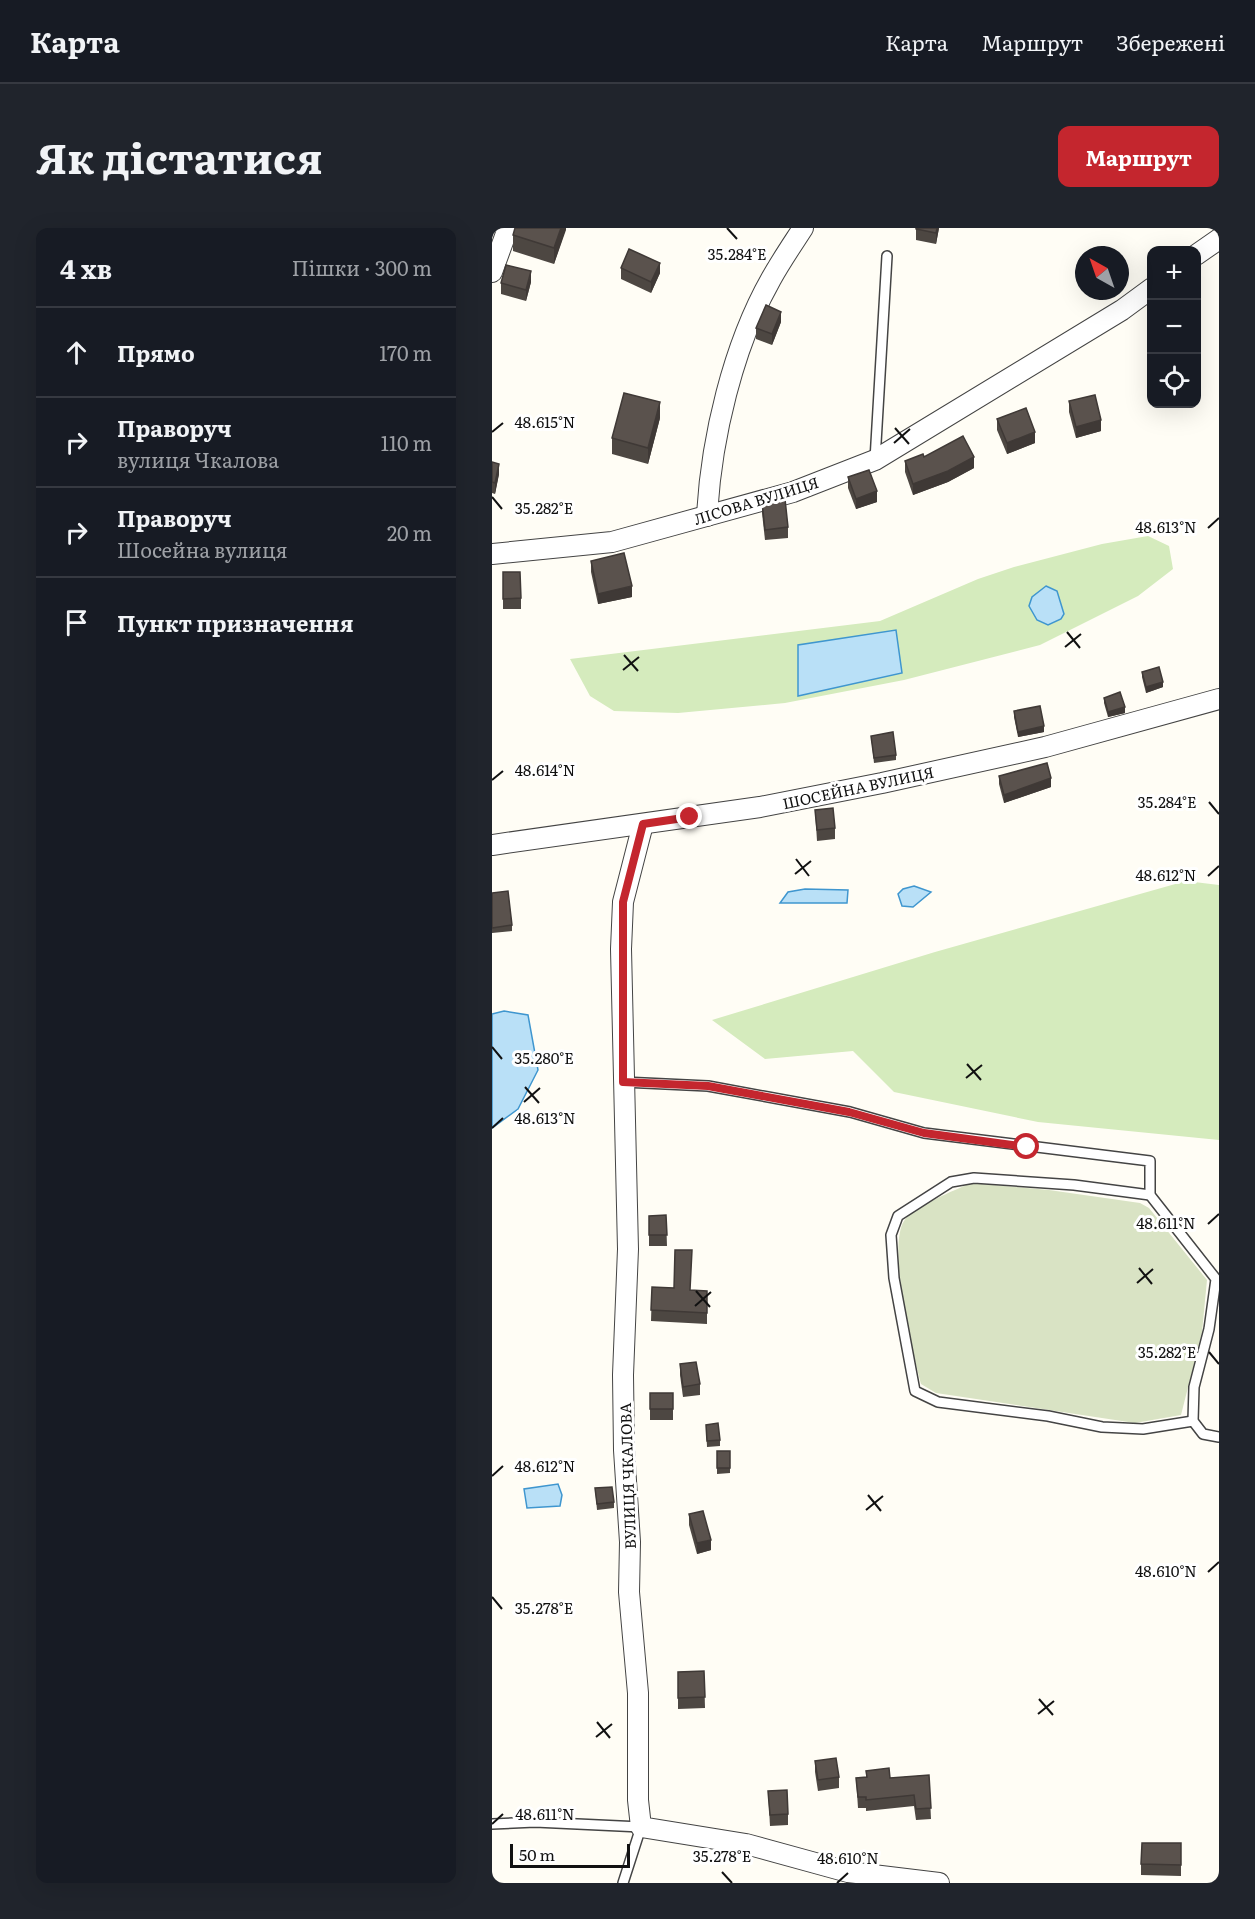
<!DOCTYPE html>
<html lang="uk">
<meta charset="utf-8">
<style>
:root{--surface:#171b24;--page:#20242c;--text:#f1f3f6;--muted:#9ea1a6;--line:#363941;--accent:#c4262e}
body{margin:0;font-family:Literata,serif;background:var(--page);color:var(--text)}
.controls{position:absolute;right:18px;top:18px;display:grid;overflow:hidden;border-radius:12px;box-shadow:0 6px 24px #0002}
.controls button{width:54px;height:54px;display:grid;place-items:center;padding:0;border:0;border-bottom:2px solid var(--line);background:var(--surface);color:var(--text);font:30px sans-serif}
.compass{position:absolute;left:583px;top:18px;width:54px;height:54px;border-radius:50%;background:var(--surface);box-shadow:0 6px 24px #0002;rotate:320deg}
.scale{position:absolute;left:18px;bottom:15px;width:120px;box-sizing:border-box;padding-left:6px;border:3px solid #111;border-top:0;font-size:16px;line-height:21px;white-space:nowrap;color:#111;-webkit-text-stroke:4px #fff;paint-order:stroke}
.stop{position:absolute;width:18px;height:18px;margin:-14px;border:4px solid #c4262e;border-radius:50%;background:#fff}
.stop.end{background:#c4262e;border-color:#fff;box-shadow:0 2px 6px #0008}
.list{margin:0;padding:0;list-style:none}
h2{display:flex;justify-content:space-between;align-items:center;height:78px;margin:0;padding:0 24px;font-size:26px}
h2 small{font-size:20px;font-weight:400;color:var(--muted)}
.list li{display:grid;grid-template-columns:39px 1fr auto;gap:18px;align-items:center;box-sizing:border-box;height:90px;padding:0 24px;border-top:2px solid var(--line)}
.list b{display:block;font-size:22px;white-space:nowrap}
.list p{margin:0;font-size:20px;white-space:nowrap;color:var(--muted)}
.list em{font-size:20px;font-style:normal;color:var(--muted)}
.icon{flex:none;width:33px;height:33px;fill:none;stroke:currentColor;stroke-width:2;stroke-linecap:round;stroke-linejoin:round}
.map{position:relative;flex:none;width:727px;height:1655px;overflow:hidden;border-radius:12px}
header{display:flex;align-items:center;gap:36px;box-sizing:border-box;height:84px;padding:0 30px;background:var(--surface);border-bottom:2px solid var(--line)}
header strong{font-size:28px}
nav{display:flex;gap:33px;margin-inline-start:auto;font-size:21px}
.intro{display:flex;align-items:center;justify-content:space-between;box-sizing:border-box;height:144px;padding:0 36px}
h1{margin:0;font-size:42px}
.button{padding:15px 27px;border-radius:12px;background:var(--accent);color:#fff;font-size:21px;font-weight:700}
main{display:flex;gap:36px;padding:0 36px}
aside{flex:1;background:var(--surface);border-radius:12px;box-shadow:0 6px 24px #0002}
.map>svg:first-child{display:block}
.green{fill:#d5ebbd}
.cemetery{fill:#d9e3c4}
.water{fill:#b9e0f7;stroke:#3f96cf;stroke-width:1.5}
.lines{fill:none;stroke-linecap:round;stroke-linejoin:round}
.lane-casing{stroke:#444;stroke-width:12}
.street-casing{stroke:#444;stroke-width:22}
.lane{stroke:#fff;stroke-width:9}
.street{stroke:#fff;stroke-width:20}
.wall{fill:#4d4742}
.shaded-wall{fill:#3f3936}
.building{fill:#5a524d;stroke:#3f3936;stroke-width:1.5}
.route{stroke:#c4262e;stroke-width:8}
.ticks{fill:none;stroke:#111;stroke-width:2}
.labels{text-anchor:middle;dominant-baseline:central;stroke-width:6;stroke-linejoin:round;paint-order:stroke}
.street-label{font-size:15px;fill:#111;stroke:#fff}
.ticks-label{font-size:15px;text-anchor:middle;fill:#111;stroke:#fff;stroke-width:6;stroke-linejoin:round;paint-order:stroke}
</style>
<header>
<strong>Карта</strong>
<nav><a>Карта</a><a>Маршрут</a><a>Збережені</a></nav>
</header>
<div class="intro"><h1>Як дістатися</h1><a class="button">Маршрут</a></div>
<main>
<aside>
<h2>4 хв<small>Пішки · 300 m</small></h2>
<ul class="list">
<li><svg class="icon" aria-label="ahead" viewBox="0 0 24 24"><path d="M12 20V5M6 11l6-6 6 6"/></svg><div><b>Прямо</b></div><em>170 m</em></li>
<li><svg class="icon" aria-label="right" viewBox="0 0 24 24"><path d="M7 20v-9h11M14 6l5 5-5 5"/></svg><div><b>Праворуч</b><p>вулиця Чкалова</p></div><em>110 m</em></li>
<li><svg class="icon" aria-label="right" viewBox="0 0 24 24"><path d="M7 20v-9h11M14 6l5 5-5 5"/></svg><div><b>Праворуч</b><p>Шосейна вулиця</p></div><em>20 m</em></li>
<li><svg class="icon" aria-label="arrive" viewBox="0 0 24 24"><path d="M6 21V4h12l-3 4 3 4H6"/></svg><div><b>Пункт призначення</b></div></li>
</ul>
</aside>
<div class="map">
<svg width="727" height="1655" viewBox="0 0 727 1655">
<rect width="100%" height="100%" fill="#fffdf5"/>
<g class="green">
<polygon points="656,308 677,318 681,341 646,368 548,417 412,452 293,475 186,485 122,483 98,468 78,431 388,393 486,351 522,339 610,316"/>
<polygon points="694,653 727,657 727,912 546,894 402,864 361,823 273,831 220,792 443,724"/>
</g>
<path class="cemetery" d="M479 955 557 962 648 975 657 980 715 1052 710 1104 689 1187 643 1195 444 1165 429 1156C421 1124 395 1020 412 993 421 979 463 962 479 955Z"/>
<g class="water">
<polygon points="554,358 565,363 572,386 569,391 556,397 545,392 537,378 540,369"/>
<polygon points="404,402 410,445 306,468 306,417"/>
<polygon points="422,658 439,664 421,679 410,678 406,666 411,661"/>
<polygon points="313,661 356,662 355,675 288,675 296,664"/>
<polygon points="12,783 36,787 46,842 26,881 0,900 0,786"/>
<polygon points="66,1256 70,1267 68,1278 35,1280 32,1261"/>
</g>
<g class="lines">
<g class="lane-casing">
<g id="lane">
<polyline points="383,232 395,28"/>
<polyline points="131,854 216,858 358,884 432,905 658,933 658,967 724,1051 717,1101 702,1159 701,1193 711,1206 727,1209"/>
<polyline points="658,967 582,957 482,950 459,954 406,988 399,1007 402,1050 423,1163 446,1174 556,1188 610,1199 651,1201 701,1193"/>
<polyline points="0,1596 43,1594 149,1599 131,1655"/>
</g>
</g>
<g class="street-casing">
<g id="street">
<polyline points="704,27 727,11"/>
<polyline points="0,44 16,0"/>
<path d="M215 288C219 211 241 118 279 51 289 33 300 17 311 0"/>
<polyline points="0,326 120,314 301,264 383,232 630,82 660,60"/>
<polyline points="151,596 131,674 129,721 136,1021 131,1147 132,1222 138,1314 137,1364 146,1465 146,1572 149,1599 254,1616 356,1644 447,1655"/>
<polyline points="0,617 268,579 390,555 553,519 727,471"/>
</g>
</g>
<use href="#lane" class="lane"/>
<use href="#street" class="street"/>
</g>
<g class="wall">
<polygon points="74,0 62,36 21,23 21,7"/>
<polygon points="424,0 447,0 444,16 424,12"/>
<polygon points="129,40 168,45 159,65 129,51"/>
<polygon points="39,54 34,73 9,66 9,55"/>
<polygon points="289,94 280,117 264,111 264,100"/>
<polygon points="577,173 609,203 584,210 577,184"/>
<polygon points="168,190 156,236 120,226 120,210"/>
<polygon points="505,191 543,215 515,226 505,202"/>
<polygon points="432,229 482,240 456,254 421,267 413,244 413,233"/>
<polygon points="0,234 7,246 3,266 0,265"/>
<polygon points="356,249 385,274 364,281 356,260"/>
<polygon points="270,274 296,299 296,310 273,312 270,285"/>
<polygon points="99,333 140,369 106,376 99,344"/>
<polygon points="11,344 29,370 29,381 11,381"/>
<polygon points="650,444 671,459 654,465 650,449"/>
<polygon points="612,470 633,485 616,489 612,475"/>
<polygon points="522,483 552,504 526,509 522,489"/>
<polygon points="379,508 404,527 404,532 382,535"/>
<polygon points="507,548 559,559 512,575 507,556"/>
<polygon points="323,582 343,600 343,611 325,613"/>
<polygon points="0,665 20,697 20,703 0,705"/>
<polygon points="174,987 175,1018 157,1018 157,988"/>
<polygon points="160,1059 182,1060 198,1062 215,1063 215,1096 159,1093"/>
<polygon points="188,1136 208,1156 208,1167 191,1169 188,1147"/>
<rect x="158" y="1165" width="23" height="27"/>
<polygon points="214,1197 228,1212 228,1218 215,1219"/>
<polygon points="225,1223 238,1223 238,1245 225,1246"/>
<polygon points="103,1260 122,1274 122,1280 105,1282"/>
<polygon points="197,1286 219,1322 205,1326 197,1297"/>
<polygon points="212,1443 213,1480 186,1481 186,1444"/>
<polygon points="323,1533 347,1549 347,1560 326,1563 323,1544"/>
<polygon points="374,1543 398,1550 437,1547 439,1591 424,1592 422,1578 374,1583 374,1580 366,1580 364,1550 374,1549"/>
<polygon points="276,1563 296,1586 296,1597 278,1598"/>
<polygon points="689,1615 689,1648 649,1647 649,1636"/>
</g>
<g class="shaded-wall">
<polygon points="69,0 74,0 74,2 62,36 62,20"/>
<polygon points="445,0 447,0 444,16 444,5"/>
<polygon points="168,35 168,45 159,65 159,54"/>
<polygon points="39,43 39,54 34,73 34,62"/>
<polygon points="289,84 289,94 280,117 280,106"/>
<polygon points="168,174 168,190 156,236 156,220"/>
<polygon points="609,192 609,203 584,210 584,199"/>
<polygon points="543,204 543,215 515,226 515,215"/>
<polygon points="482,229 482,240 456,254 421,267 421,256"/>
<polygon points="7,236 7,246 3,266 3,255"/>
<polygon points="385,263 385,274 364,281 364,271"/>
<polygon points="140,358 140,369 106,376 106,366"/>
<polygon points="671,454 671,459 654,465 654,459"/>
<polygon points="633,479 633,485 616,489 616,484"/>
<polygon points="552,498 552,504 526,509 526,504"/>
<polygon points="559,550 559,559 512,575 512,567"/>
<polygon points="219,1312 219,1322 205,1326 205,1315"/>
</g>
<g class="building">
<polygon points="23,0 69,0 62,20 21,7"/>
<polygon points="424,0 445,0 444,5 424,1"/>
<polygon points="137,21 168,35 159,54 129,40"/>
<polygon points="14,37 39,43 34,62 9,55"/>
<polygon points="274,77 289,84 280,106 264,100"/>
<polygon points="132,165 168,174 156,220 120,210"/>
<polygon points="603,167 609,192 584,199 577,173"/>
<polygon points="534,180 543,204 515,215 505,191"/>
<polygon points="471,208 482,229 456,243 421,256 413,233 431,226 432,229"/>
<polygon points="0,234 7,236 3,255 0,254"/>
<polygon points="377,242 385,263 364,271 356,249"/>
<polygon points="293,271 296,299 273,302 270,274"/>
<polygon points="132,325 140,358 106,366 99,333"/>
<polygon points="11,344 28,344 29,370 11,371"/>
<polygon points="667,439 671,454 654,459 650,444"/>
<polygon points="628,464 633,479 616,484 612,470"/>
<polygon points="548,478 552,498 526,504 522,483"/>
<polygon points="401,504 404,527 382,530 379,508"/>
<polygon points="555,535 559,550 512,567 507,548"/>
<polygon points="341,580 343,600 325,602 323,582"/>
<polygon points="16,663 20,697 0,700 0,665"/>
<polygon points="174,987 175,1007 157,1007 157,988"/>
<polygon points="183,1022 200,1022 198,1062 215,1063 215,1085 159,1082 160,1059 182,1060"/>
<polygon points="204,1134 208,1156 191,1159 188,1136"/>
<rect x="158" y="1165" width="23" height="16"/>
<polygon points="226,1195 228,1212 215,1213 214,1197"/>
<rect x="225" y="1223" width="13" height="17"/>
<polygon points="120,1259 122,1274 105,1276 103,1260"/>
<polygon points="211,1283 219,1312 205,1315 197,1286"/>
<polygon points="212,1443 213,1469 186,1470 186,1444"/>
<polygon points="344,1530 347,1549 326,1552 323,1533"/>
<polygon points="397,1540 398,1550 437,1547 439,1580 424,1581 422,1567 374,1572 374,1569 366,1569 364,1550 375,1549 374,1543"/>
<polygon points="295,1562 296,1586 278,1587 276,1563"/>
<polygon points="650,1615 689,1615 689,1637 649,1636"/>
</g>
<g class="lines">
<polyline class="route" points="198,589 151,596 131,674 131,854 216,858 357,884 432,905 535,919"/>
</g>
<path class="ticks" d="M235 0 245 11M403 200 417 216M0 204 11 195M402 215 418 201M0 269 10 281M716 300 727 290M575 404 588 420M573 419 589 406M132 427 146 443M131 442 147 429M0 552 11 543M717 574 727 586M304 631 317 648M303 646 319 633M716 648 727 638M0 819 10 831M475 836 489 852M474 850 490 837M33 859 47 875M32 874 48 860M0 900 11 890M716 996 727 986M647 1040 660 1056M645 1055 661 1041M204 1063 218 1079M203 1078 219 1064M717 1124 727 1136M0 1248 11 1238M376 1267 389 1283M374 1282 391 1268M716 1344 727 1334M0 1369 10 1381M547 1471 561 1487M546 1486 562 1473M105 1494 118 1510M104 1509 120 1496M0 1596 11 1586M230 1644 240 1655M345 1655 356 1645"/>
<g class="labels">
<g class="street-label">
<text transform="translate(264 272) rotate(-17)">ЛІСОВА ВУЛИЦЯ</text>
<text transform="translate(366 559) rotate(-12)">ШОСЕЙНА ВУЛИЦЯ</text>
<text transform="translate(135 1248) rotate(-92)">ВУЛИЦЯ ЧКАЛОВА</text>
</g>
</g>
<g class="ticks-label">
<text x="245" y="32">35.284°E</text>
<text x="53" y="200">48.615°N</text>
<text x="52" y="286">35.282°E</text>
<text x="674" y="305">48.613°N</text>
<text x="53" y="548">48.614°N</text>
<text x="675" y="580">35.284°E</text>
<text x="674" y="653">48.612°N</text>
<text x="52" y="836">35.280°E</text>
<text x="53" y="896">48.613°N</text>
<text x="674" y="1001">48.611°N</text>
<text x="675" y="1130">35.282°E</text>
<text x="53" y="1244">48.612°N</text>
<text x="674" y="1349">48.610°N</text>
<text x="52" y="1386">35.278°E</text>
<text x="53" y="1592">48.611°N</text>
<text x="230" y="1634">35.278°E</text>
<text x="356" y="1636">48.610°N</text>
</g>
</svg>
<div class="controls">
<button>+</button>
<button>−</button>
<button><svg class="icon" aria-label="locate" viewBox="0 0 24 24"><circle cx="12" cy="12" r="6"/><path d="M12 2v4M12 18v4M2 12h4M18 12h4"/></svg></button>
</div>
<svg class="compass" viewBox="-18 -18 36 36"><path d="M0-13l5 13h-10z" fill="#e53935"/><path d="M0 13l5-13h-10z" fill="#9ea1a6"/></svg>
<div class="scale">50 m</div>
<div class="stop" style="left:535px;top:919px"></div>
<div class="stop end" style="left:198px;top:589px"></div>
</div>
</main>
